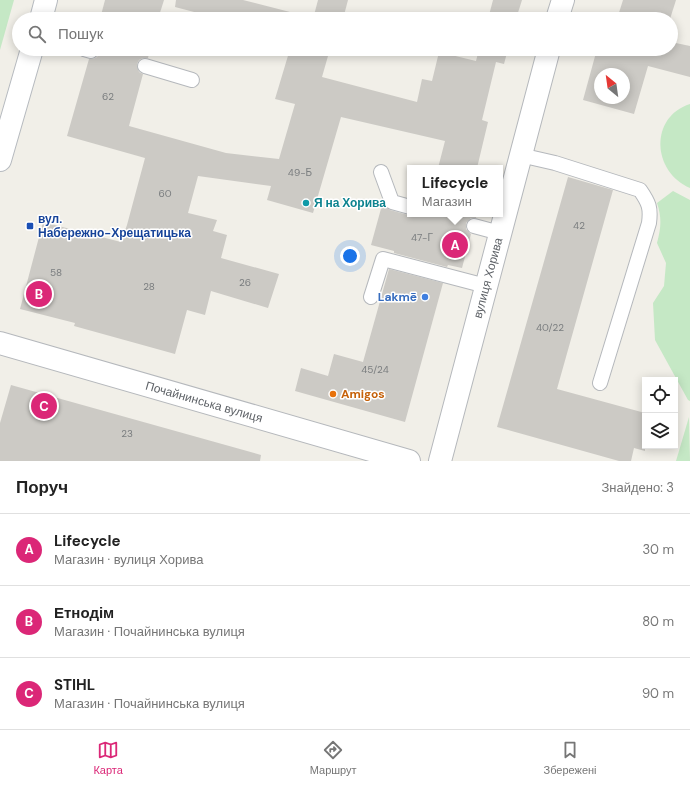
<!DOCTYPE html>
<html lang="uk">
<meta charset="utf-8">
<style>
:root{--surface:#fff;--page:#f6f6f6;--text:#222;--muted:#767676;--line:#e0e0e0;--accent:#db2777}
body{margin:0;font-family:"DM Sans",sans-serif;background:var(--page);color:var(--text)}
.controls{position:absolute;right:12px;bottom:12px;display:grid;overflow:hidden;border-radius:0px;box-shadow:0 2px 10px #0003}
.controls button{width:36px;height:36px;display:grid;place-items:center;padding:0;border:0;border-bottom:1px solid var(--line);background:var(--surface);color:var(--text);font:20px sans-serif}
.compass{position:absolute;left:594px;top:68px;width:36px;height:36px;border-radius:50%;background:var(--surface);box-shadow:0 2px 10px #0003;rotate:331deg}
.you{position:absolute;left:350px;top:256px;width:14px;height:14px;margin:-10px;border:3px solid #fff;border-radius:50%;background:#1a73e8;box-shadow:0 0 0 6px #1a73e833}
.badge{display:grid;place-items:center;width:26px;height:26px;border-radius:50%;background:var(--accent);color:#fff;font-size:13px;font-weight:700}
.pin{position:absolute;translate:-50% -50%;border:2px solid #fff;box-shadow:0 1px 4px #0006}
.popup{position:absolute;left:407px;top:165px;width:96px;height:52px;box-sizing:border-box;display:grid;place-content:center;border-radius:0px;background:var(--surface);filter:drop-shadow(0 1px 3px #0005);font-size:13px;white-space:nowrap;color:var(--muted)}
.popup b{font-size:15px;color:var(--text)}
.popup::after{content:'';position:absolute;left:50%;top:100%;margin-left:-8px;border:8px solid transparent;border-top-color:var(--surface)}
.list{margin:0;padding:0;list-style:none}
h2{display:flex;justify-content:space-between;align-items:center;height:52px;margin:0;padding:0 16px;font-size:17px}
h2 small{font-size:13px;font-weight:400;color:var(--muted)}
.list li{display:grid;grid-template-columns:26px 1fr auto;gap:12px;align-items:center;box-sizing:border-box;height:72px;padding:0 16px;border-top:1px solid var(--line)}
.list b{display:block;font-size:15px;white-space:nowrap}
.list p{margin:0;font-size:13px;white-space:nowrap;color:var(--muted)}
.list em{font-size:13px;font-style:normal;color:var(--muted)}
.icon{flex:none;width:22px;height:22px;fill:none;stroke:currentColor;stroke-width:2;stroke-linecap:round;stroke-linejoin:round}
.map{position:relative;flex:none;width:690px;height:461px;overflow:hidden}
.search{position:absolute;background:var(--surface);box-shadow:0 2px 10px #0003;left:12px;right:12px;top:12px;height:44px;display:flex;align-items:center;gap:10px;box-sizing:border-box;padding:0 14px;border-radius:22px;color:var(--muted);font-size:15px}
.sheet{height:268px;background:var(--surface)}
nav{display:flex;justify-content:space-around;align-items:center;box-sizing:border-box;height:56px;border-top:1px solid var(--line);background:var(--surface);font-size:11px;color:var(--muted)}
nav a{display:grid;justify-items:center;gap:2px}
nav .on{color:var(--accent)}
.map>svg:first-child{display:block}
.green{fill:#c5e8c5}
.building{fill:#cccac5;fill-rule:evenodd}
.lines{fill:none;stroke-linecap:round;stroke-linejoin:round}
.lane-casing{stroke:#b5b8bc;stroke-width:16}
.street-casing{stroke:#b5b8bc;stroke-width:24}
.secondary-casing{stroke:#b6babf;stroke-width:24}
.lane{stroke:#fff;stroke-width:14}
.street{stroke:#fff;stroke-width:22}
.secondary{stroke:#fff;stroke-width:22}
.culture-dot{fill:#0f9aa8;stroke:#fff;stroke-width:1.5}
.transit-dot{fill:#1a4fb4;stroke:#fff;stroke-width:1.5}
.shop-dot{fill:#3f7fe0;stroke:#fff;stroke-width:1.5}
.food-dot{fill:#e8710a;stroke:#fff;stroke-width:1.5}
.labels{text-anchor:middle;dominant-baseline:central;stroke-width:3;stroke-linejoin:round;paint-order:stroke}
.number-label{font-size:10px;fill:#7a7d7f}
.culture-label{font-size:12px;font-weight:bold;fill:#0d838f;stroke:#fff;text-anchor:start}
.transit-label{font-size:12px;font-weight:bold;fill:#164399;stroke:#fff;text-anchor:start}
.street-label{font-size:12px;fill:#5f6368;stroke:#fff}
.shop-label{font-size:12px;font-weight:bold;fill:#366cbe;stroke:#fff;text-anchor:end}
.food-label{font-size:12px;font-weight:bold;fill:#c56008;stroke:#fff;text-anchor:start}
</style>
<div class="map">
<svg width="690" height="461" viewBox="0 0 690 461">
<rect width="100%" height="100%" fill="#f1efe8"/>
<g class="green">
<polygon points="0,0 14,0 0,50"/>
<path d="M690 104V188C652 172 649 117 690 104Z"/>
<path d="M673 191 690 200V401L688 400 655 340 653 303 664 286 666 263 657 243C661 228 662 218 657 203Z"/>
<polygon points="689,417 690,461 676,461"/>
</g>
<g class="building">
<polygon points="105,0 164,0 158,19 100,19"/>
<polygon points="176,0 243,0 290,12 289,19 221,19 175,7"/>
<polygon points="318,0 348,0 343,19 313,19"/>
<polygon points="493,0 522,0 516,19 488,19"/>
<polygon points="623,0 676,0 670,19 617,19"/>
<path d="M671 42 690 46V77L648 66 634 114 583 100 597 49H671ZM600 74H624V98H600Z"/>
<polygon points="99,49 150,49 148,58 143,58 139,60 137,64 139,72 143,74 129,126 226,153 279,159 295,104 275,99 290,49 330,49 322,77 417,102 422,79 432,81 439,52 476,61 479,49 508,49 504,64 496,62 482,120 488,122 477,168 438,168 445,141 341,117 313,213 267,200 271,186 198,176 188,213 217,220 213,231 227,235 221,258 279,274 268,308 211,291 205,315 187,310 175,354 74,326 75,323 20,309 43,222 121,242 127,225 145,158 67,136 89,59 93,59 97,57 99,54"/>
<polygon points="568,177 613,190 557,389 645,413 645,451 634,448 631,461 619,461 497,427"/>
<polygon points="382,205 390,210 408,215 414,214 477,214 476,218 471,218 466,223 466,229 471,234 462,268 448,265 447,267 394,253 394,251 371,245"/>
<polygon points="389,269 443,283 405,422 295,391 301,368 328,376 334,354 363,362"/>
<polygon points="11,385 261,455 260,461 0,461 0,423"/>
</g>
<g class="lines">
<g class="lane-casing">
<g id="lane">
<polyline points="84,49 91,51"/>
<polyline points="145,66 192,80"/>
<path d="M520 155 555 163 640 190C649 203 651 208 649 223L600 383"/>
<polyline points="381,172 392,202 410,207"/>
<polyline points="474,226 500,233"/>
<polyline points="371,297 383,259 486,286"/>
</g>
</g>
<g class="street-casing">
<g id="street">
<polyline points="557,19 563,0"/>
<polyline points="0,343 409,461"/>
<polyline points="440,461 549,49"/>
</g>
</g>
<g class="secondary-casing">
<g id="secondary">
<polyline points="41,19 46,0"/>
<polyline points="0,160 32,49"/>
</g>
</g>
<use href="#lane" class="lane"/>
<use href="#street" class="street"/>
<use href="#secondary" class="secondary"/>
</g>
<circle class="culture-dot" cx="306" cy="203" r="4"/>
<rect class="transit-dot" x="26" y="222" width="8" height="8" rx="2"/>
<circle class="shop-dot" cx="425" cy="297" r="4"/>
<circle class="food-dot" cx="333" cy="394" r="4"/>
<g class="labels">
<g class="number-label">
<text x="108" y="96">62</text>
<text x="300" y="172">49-Б</text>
<text x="165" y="193">60</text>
<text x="579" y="225">42</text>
<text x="422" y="237">47-Г</text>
<text x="56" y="272">58</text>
<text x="245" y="282">26</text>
<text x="149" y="286">28</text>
<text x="550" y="327">40/22</text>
<text x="375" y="369">45/24</text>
<text x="127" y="433">23</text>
</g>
<g class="culture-label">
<text x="314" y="203">Я на Хорива</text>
</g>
<g class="transit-label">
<text x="38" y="219">вул.<tspan x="38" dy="14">Набережно-Хрещатицька</tspan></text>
</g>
<g class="street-label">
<text transform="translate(488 278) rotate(-75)">вулиця Хорива</text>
<text transform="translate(204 402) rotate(16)">Почайнинська вулиця</text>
</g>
<g class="shop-label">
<text x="417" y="297">Lakmē</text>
</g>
<g class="food-label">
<text x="341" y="394">Amigos</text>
</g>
</g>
</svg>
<div class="controls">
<button><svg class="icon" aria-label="locate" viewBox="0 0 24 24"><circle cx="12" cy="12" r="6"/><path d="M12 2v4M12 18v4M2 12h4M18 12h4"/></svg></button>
<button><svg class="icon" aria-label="layers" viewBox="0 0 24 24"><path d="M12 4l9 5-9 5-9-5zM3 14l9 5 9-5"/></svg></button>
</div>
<svg class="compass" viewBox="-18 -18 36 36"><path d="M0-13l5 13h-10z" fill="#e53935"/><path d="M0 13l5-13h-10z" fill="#767676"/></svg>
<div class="you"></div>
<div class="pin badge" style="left:455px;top:245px">A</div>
<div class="popup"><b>Lifecycle</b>Магазин</div>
<div class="pin badge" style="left:39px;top:294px">B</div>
<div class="pin badge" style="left:44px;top:406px">C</div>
<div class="search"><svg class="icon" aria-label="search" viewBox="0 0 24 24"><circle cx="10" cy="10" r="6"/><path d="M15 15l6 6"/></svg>Пошук</div>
</div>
<section class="sheet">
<h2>Поруч<small>Знайдено: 3</small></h2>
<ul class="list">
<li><span class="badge">A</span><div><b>Lifecycle</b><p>Магазин · вулиця Хорива</p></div><em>30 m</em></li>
<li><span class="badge">B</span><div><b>Етнодім</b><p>Магазин · Почайнинська вулиця</p></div><em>80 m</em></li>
<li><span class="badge">C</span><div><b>STIHL</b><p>Магазин · Почайнинська вулиця</p></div><em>90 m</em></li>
</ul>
</section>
<nav>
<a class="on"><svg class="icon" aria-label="map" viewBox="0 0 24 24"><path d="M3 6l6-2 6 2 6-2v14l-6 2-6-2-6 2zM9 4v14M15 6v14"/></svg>Карта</a>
<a><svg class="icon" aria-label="directions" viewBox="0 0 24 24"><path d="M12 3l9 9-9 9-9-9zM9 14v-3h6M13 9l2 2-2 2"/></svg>Маршрут</a>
<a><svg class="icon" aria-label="saved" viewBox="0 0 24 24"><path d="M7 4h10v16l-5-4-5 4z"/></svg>Збережені</a>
</nav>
